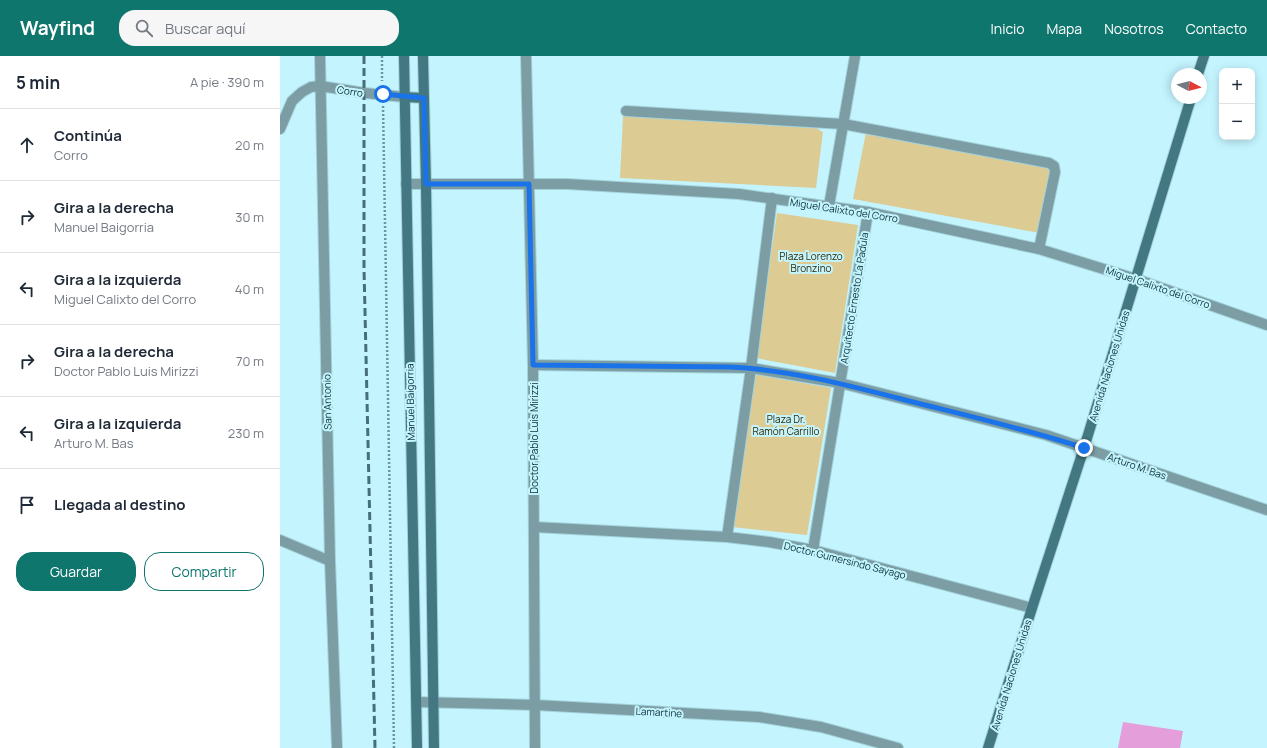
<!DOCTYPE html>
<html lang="es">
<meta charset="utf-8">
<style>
:root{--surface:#fff;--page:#f6f6f7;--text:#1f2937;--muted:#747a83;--line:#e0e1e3;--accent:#0f766e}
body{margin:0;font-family:Manrope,sans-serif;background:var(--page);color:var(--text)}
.controls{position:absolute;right:12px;top:12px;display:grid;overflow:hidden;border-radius:8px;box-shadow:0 2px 10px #0003}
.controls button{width:36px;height:36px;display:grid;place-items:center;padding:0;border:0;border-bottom:1px solid var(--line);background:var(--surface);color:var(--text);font:20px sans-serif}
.compass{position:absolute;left:891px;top:12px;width:36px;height:36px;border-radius:50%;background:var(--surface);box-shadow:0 2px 10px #0003;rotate:97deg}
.stop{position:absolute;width:12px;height:12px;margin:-9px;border:3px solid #1a73e8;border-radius:50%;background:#fff}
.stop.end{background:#1a73e8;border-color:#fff;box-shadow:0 1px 4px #0008}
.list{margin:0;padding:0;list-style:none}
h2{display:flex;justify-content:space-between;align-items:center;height:52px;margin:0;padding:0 16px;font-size:17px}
h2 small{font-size:13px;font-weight:400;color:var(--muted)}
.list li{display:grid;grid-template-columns:26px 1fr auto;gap:12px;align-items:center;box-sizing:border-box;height:72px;padding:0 16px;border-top:1px solid var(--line)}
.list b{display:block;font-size:15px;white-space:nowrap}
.list p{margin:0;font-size:13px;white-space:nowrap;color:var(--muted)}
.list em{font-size:13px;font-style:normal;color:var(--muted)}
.actions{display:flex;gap:8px;padding:12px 16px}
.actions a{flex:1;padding:9px 0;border:1px solid var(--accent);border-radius:16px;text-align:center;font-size:14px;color:var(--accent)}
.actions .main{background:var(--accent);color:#fff}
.icon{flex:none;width:22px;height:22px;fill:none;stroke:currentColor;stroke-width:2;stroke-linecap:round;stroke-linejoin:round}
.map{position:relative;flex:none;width:987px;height:692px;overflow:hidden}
header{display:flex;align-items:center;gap:24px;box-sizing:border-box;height:56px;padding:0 20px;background:var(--accent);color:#fff}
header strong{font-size:19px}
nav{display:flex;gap:22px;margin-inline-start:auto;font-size:14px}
.search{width:280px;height:36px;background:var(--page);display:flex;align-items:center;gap:10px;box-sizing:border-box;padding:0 14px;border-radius:16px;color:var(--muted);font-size:15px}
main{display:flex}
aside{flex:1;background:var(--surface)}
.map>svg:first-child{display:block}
.green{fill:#ddcb94}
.water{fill:#e49eda}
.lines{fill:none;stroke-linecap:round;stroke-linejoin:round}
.minor-casing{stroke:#a3d2db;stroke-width:12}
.secondary-casing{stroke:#a3d2db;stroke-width:12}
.path{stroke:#6a969e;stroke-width:2.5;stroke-dasharray:2 2;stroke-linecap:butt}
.minor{stroke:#7c9da4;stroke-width:10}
.secondary{stroke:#437882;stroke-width:10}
.rail{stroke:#466f77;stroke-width:3;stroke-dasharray:8 4;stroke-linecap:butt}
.route{stroke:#1a73e8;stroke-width:5}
.labels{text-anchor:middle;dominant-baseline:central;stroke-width:4;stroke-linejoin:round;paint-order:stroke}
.street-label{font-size:10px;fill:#0a3036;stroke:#c4f5ff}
.park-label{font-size:10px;fill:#332800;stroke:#c4f5ff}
</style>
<header>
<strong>Wayfind</strong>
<div class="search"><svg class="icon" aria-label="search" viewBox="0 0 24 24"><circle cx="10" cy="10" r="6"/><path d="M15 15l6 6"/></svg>Buscar aquí</div>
<nav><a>Inicio</a><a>Mapa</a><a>Nosotros</a><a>Contacto</a></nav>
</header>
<main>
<aside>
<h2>5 min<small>A pie · 390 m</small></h2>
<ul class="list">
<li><svg class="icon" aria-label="ahead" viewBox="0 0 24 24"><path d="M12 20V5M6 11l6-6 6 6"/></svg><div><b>Continúa</b><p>Corro</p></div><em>20 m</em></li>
<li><svg class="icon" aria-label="right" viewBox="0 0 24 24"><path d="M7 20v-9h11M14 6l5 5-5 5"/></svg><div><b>Gira a la derecha</b><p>Manuel Baigorria</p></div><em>30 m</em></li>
<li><svg class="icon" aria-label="left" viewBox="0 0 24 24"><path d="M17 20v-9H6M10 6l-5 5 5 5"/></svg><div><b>Gira a la izquierda</b><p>Miguel Calixto del Corro</p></div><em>40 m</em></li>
<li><svg class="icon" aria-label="right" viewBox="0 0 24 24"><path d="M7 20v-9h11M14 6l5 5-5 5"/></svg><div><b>Gira a la derecha</b><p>Doctor Pablo Luis Mirizzi</p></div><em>70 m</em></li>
<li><svg class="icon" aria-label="left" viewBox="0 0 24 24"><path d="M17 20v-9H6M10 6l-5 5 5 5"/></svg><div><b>Gira a la izquierda</b><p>Arturo M. Bas</p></div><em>230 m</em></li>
<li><svg class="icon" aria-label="arrive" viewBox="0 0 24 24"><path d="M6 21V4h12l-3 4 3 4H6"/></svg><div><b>Llegada al destino</b></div></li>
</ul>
<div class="actions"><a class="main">Guardar</a><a>Compartir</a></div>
</aside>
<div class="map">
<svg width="987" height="692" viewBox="0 0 987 692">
<rect width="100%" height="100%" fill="#c4f5ff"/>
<g class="green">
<polygon points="343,60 536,72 543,76 536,132 340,122"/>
<polygon points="586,76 772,110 760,177 573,143"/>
<polygon points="497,157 578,169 555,317 476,302"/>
<polygon points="474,318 551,332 527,479 452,471"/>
</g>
<polygon class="water" points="843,666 903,675 900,692 838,692"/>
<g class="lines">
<g class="minor-casing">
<g id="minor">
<polyline points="40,0 50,505 57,692"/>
<polyline points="246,0 253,309 255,692"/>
<polyline points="346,55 563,68 769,107 774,110 775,116 759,193"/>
<polyline points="0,73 12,45 22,36 31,31 40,30 85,37 124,41"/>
<polyline points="126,128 287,128 459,138 588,156 759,193 856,223 987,269"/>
<polyline points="549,150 575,0"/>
<polyline points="253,309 471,312 560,327 766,379 987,454"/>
<polyline points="254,471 447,481 489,486 533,494 752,552"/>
<polyline points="447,481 471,312 492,142"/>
<polyline points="0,484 50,505"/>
<polyline points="533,494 588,156"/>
<polyline points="137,646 255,649 479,661 541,671 618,692"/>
</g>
</g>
<g class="secondary-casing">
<g id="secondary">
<polyline points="124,0 137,692"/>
<polyline points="143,0 146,128 154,692"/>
<polyline points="918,18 924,0"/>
<polyline points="124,41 144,42"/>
<polyline points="708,692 752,552 804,392 911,42"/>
</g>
</g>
<g class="path">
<polyline points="102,0 102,25"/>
<polyline points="103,50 114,692"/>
</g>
<use href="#minor" class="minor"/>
<use href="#secondary" class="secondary"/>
<polyline class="rail" points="84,0 84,212 95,692"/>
</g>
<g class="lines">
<path class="route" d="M103 38 144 42 146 128H249L253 309 450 311C514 314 575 331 637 347 693 361 749 374 804 392"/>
</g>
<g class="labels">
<g class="street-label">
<text transform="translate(70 35) rotate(9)">Corro</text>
<text transform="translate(564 154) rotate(9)">Miguel Calixto del Corro</text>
<text transform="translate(878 231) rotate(19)">Miguel Calixto del Corro</text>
<text transform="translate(574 242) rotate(-81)">Arquitecto Ernesto La Padula</text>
<text transform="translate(829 310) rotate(-73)">Avenida Naciones Unidas</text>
<text transform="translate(47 346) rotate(-91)">San Antonio</text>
<text transform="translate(130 346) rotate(-91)">Manuel Baigorria</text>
<text transform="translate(254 382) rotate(-90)">Doctor Pablo Luis Mirizzi</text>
<text transform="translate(857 410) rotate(19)">Arturo M. Bas</text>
<text transform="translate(565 504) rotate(14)">Doctor Gumersindo Sayago</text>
<text transform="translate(731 619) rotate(-73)">Avenida Naciones Unidas</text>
<text transform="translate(379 656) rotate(3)">Lamartine</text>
</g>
<g class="park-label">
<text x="531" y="200">Plaza Lorenzo<tspan x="531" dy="12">Bronzino</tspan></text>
<text x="506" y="363">Plaza Dr.<tspan x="506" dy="12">Ramón Carrillo</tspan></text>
</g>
</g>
</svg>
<div class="controls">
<button>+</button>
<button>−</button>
</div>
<svg class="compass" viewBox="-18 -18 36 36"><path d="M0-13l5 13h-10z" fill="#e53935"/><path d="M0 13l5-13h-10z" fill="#747a83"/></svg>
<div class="stop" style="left:103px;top:38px"></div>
<div class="stop end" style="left:804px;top:392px"></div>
</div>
</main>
